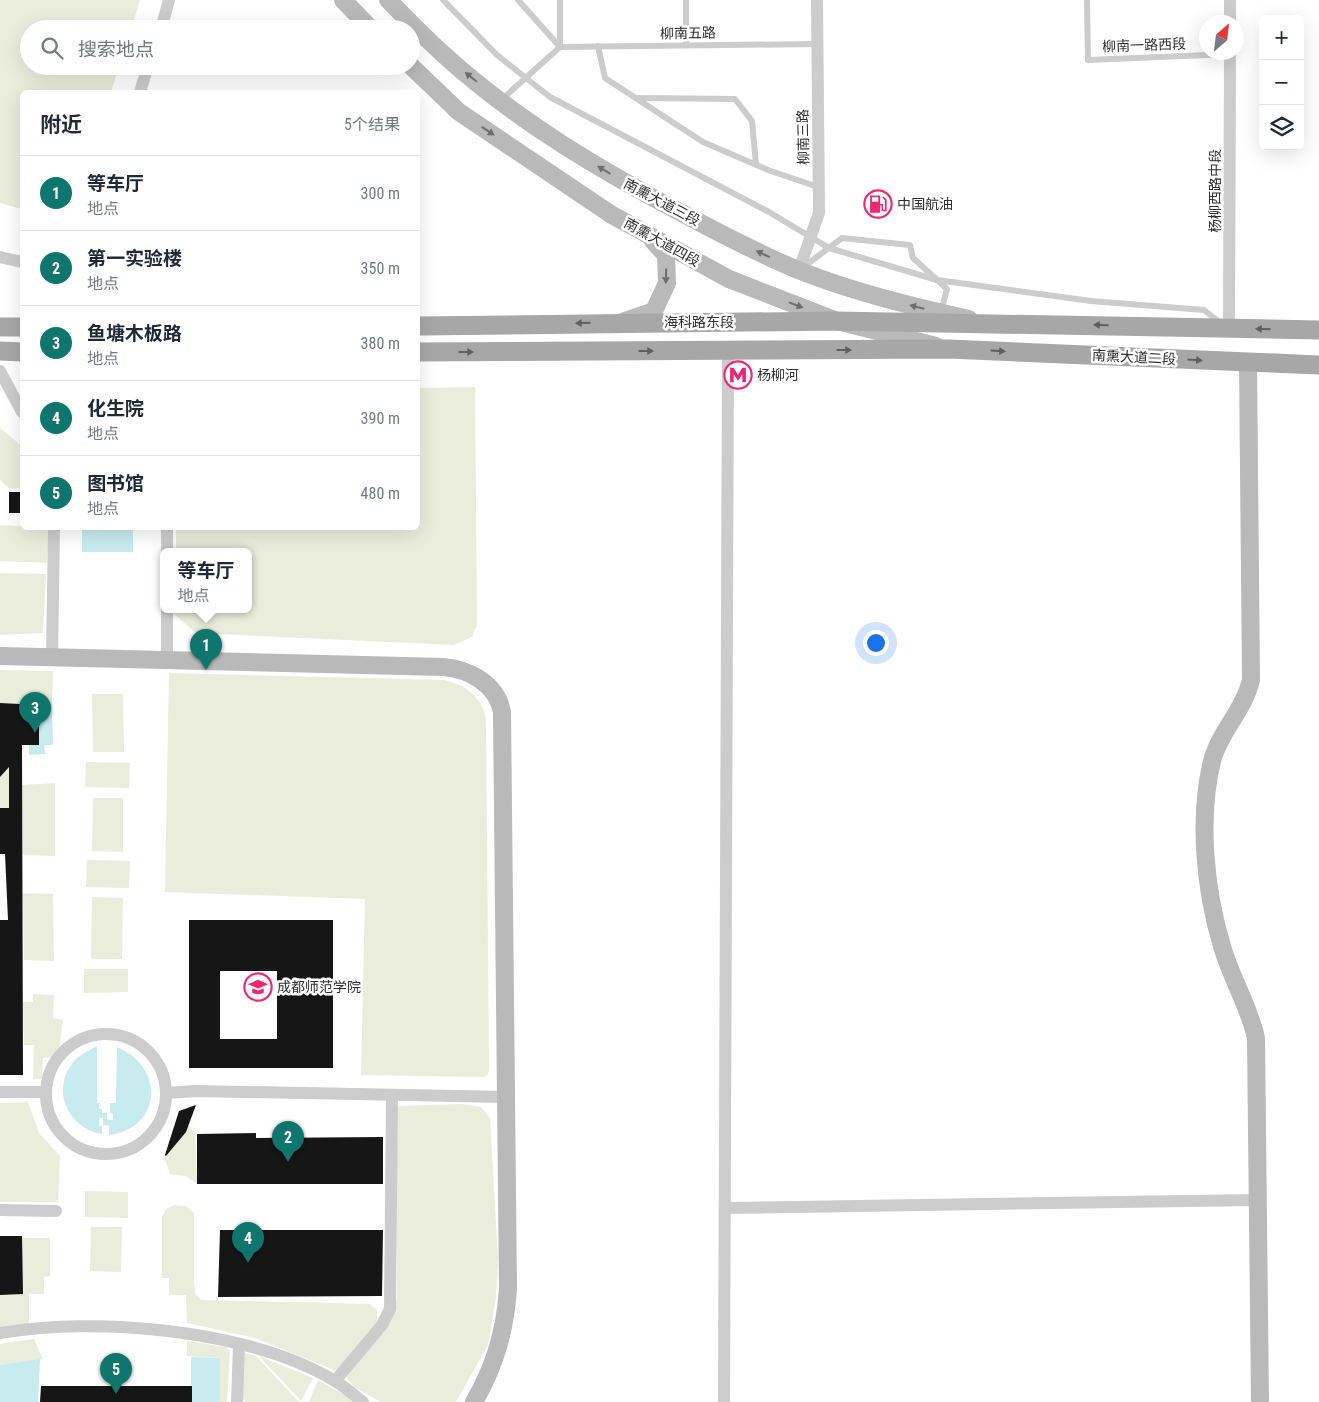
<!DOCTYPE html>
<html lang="zh">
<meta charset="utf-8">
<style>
:root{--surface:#fff;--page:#f6f6f7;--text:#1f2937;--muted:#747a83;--line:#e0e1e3;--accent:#0f766e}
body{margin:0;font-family:"Roboto Condensed","Noto Sans SC",sans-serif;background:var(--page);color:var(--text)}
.controls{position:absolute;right:15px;top:15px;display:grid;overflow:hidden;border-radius:8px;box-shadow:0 5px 20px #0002}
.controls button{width:45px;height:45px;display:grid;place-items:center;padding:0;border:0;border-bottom:1px solid var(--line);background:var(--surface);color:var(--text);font:25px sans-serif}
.compass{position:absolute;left:1199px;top:15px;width:45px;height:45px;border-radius:50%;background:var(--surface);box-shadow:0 5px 20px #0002;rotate:28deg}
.you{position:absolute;left:875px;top:642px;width:18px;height:18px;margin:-12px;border:4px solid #fff;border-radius:50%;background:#1a73e8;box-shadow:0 0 0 8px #1a73e833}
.badge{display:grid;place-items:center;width:32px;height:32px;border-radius:50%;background:var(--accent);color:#fff;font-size:16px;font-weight:700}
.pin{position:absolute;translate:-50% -41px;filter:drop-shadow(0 1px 2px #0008)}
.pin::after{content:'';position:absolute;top:26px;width:18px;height:15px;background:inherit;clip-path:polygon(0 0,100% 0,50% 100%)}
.popup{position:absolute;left:160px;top:548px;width:92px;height:65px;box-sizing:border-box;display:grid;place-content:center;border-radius:8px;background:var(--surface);filter:drop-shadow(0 1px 4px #0005);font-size:16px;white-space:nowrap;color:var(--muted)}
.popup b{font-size:19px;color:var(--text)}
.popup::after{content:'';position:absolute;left:50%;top:100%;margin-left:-10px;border:10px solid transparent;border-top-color:var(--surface)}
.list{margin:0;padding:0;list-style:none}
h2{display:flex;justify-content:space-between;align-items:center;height:65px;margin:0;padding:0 20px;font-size:21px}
h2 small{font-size:16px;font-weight:400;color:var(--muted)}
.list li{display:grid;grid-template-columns:32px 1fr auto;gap:15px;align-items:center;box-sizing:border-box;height:75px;padding:0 20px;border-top:1px solid var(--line)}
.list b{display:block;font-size:19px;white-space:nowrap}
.list p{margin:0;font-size:16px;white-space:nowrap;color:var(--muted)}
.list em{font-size:16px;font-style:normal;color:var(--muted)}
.icon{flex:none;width:28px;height:28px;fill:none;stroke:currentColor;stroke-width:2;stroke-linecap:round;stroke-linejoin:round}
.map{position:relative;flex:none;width:1319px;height:1402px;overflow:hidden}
.search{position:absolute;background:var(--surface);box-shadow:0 5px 20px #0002;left:20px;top:20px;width:400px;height:55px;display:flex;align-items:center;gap:12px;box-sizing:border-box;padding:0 18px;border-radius:28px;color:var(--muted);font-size:19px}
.panel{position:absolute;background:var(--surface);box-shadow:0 5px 20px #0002;left:20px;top:90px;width:400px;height:440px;border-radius:8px}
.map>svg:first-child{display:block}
.green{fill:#eaeddc}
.water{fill:#c7ebee}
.building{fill:#161616;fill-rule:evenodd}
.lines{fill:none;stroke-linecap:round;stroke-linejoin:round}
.lane{stroke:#ccc;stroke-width:6}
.street{stroke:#ccc;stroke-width:12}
.secondary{stroke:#b9b9b9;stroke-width:18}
.primary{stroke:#a7a7a7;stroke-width:19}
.oneway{fill:#6d6d6d}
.oneway2{fill:#5f5f5f}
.labels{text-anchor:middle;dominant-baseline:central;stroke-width:5;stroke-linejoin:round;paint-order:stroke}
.street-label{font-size:14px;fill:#2f2f2f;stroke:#fff}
.poi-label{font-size:14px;fill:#2f2f2f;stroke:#fff;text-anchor:start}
</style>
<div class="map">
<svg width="1319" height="1402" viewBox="0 0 1319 1402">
<rect width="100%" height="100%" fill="#fff"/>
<g class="green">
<polygon points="0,0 140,0 131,29 29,29 29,66 119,66 111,92 22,92 22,209 0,203"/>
<polygon points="475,387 477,624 472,637 454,645 196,633 174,614 174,609 248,609 248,551 176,551 176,528 418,528 418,388"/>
<polygon points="0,428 22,446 22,488 10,489 0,480"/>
<polygon points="0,525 49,528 47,563 0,561"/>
<polygon points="0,573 46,574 43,633 0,635"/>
<polygon points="0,670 53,671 52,704 0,703"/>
<path d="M169 673 444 680C466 685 481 696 486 718L489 1070 487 1076 483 1077 361 1075 365 899 165 892Z"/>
<polygon points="92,694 123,694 124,752 93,752"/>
<polygon points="9,757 9,808 0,808 0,777"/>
<polygon points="86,762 130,763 129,788 85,787"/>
<polygon points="55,783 55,856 23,855 22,785"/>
<polygon points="93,798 123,798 123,852 92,851"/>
<polygon points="87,860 130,861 129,888 86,887"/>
<polygon points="23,893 53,894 54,961 24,960"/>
<polygon points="92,897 123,898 122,959 91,959"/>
<polygon points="84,969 128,969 128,992 84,993"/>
<polygon points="33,994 54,995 53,1018 63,1020 58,1057 43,1058 42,1079 33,1079 34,1045 24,1045 23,1002 33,1002"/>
<polygon points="28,1102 39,1133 60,1156 58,1202 0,1202 0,1103"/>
<polygon points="463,1104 481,1107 490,1118 498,1259 496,1297 488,1345 456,1402 381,1402 354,1387 347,1378 348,1374 394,1314 397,1297 397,1106"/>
<polygon points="188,1125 195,1132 197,1184 186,1176 170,1174 164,1156 179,1140"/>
<polygon points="85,1191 128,1192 128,1218 85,1217"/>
<polygon points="174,1205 186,1206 194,1213 194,1284 196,1294 201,1300 370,1304 377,1310 377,1323 338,1370 334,1370 255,1338 187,1323 186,1295 169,1295 169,1278 162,1278 162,1217 166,1209"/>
<polygon points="91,1227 122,1227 121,1272 90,1271"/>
<polygon points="22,1238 50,1238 50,1276 44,1277 44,1294 29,1294 29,1328 0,1329 0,1295 22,1294"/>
<polygon points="34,1339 43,1359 0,1365 0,1344"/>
<polygon points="187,1341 226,1347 230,1351 227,1402 220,1402 220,1358 187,1356"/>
<polygon points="244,1353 255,1355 299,1402 245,1402 242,1397"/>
<polygon points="259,1356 313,1378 301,1401"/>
<polygon points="318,1380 357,1402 309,1402"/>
</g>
<g class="water">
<rect x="82" y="528" width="51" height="24"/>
<polygon points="29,704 52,704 53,745 44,745 45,754 29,755"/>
<path d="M97 1046V1103H99V1109H102V1113H107V1120H113V1114L110 1113V1103H116L117 1047C165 1067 163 1128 109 1135V1126L103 1125V1118H99V1126H102V1134C69 1129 51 1091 72 1064 78 1055 88 1051 97 1046Z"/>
<polygon points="191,1357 220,1358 220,1402 191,1402"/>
<polygon points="40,1359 38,1402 0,1402 0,1365"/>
</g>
<g class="building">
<rect x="9" y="492" width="13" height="21"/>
<polygon points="0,703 21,704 21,708 39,707 39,745 22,745 23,1075 0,1075 0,920 8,920 5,854 0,854 0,808 9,808 9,767 0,777"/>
<path d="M189 920H333V1068H189ZM220 971H277V1039H220Z"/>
<polygon points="196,1105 186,1132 166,1156 165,1155 179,1111"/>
<polygon points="256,1133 256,1138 383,1137 383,1184 197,1184 197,1134"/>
<polygon points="220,1230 383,1230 382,1296 218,1297"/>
<polygon points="0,1236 22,1236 23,1294 0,1295"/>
<polygon points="41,1386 192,1386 192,1402 40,1402"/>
</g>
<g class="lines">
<g class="lane">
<polyline points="443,0 497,55 550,97 769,212 829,248 937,280 1091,301 1204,310 1222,324"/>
<polyline points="518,0 560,47 817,44"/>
<polyline points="1087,0 1088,60 1230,54"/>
<polyline points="686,45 686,0"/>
<polyline points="598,46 605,78 703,142 768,170 818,187"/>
<polyline points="637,98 735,99 752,121 756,164"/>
<polyline points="501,100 560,47 560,0"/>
<polyline points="802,268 842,238 910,245 913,258 947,289 941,312"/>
</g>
<g class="street">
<polyline points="1230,0 1230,22"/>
<polyline points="161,29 169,0"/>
<polyline points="140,92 148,66"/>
<polyline points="0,257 22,262"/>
<polyline points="799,270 819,213 817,0"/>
<polyline points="1229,329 1230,52"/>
<polyline points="0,371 22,412"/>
<polyline points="167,528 167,551"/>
<polyline points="167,609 167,659"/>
<polyline points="52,658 54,528"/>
<circle cx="106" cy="1094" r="60"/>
<polyline points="0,1092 46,1092"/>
<polyline points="167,1093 196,1091 506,1097"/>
<polyline points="725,1208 1257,1200"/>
<polyline points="0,1210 56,1211"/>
<path d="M0 1333C97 1316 250 1330 335 1381 345 1387 354 1395 363 1402"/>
<polyline points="335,1381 382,1325 390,1309 392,1095"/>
<polyline points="237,1402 239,1344"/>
<polyline points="724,1402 728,350"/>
</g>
<g class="secondary">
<polyline points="343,0 371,29"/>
<path d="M388 0C406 18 423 36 442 53 516 121 605 173 693 219 727 237 762 255 798 270 853 292 911 306 969 319"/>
<polyline points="411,66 459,112 612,215 729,279 837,321 936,346"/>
<polyline points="622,322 654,311 667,283 666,255 653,241"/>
<path d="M1248 363 1251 680C1244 710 1220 731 1212 761 1198 819 1205 890 1222 946 1231 978 1249 1006 1256 1038L1260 1402"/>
<path d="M0 656 443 667C469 669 497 684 502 712L508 1289C505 1331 495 1366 474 1402"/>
</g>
<g class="primary">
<polyline points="418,326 837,321 1319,330"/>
<polyline points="0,327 22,327"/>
<polyline points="0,351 22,352"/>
<polyline points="418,352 949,349 1319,365"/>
</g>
</g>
<defs><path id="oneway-solid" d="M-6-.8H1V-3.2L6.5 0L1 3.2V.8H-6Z" transform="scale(1.25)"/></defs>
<g class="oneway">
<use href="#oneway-solid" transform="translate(471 77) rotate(-141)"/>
<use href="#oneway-solid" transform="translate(488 131) rotate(34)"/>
<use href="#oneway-solid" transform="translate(604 170) rotate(-149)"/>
<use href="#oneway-solid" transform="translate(763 254) rotate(-155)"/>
<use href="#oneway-solid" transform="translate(666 276) rotate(92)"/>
<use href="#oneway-solid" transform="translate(796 305) rotate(21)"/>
<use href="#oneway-solid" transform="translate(917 307) rotate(-166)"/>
</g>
<g class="oneway2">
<use href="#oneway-solid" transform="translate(583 323) rotate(179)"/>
<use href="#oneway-solid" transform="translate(1101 325) rotate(-178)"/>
<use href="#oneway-solid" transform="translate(1263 329) rotate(-179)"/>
<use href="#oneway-solid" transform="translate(844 350)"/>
<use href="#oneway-solid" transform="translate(646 351)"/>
<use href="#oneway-solid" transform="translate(998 351) rotate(3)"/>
<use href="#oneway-solid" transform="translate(466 352)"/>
<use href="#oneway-solid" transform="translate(1195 360) rotate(3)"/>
</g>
<defs>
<g id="fuel-ring" transform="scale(1.4375)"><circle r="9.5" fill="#fff" stroke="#f12670" stroke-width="1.5"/><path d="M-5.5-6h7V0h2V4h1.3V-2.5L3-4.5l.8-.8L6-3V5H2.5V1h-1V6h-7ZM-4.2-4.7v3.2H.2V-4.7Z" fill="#f12670"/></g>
<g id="metro-ring" transform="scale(1.4375)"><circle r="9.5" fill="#fff" stroke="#f12670" stroke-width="1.5"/><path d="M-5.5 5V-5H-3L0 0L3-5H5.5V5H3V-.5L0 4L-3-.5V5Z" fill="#f12670"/></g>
<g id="university-ring" transform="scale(1.4375)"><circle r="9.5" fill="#fff" stroke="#f12670" stroke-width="1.5"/><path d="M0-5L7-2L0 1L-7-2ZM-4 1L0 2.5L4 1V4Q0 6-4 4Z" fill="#f12670"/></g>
</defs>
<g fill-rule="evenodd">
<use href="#fuel-ring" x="878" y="204"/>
<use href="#metro-ring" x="738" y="375"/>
<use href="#university-ring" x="258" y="987"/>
</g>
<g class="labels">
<g class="street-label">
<text transform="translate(688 33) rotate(-1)">柳南五路</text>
<text transform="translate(1144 45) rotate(-2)">柳南一路西段</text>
<text transform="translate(803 137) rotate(-91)">柳南三路</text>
<text transform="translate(1215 191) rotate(-90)">杨柳西路中段</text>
<text transform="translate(662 202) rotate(28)">南熏大道三段</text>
<text transform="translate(662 242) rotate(29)">南熏大道四段</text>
<text x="699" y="322">海科路东段</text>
<text transform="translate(1134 357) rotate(3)">南熏大道二段</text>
</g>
<g class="poi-label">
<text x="897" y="204">中国航油</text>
<text x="757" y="375">杨柳河</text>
<text x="277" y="987">成都师范学院</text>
</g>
</g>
</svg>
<div class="controls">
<button>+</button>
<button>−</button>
<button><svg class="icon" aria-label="layers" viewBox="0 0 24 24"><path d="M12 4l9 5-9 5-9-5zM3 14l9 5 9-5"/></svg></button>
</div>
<svg class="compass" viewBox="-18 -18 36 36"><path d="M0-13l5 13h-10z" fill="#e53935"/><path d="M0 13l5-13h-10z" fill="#747a83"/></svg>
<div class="you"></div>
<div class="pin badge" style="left:206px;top:670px">1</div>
<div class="popup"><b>等车厅</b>地点</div>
<div class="pin badge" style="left:288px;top:1162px">2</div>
<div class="pin badge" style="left:35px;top:733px">3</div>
<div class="pin badge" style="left:248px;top:1263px">4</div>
<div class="pin badge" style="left:116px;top:1394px">5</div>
<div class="search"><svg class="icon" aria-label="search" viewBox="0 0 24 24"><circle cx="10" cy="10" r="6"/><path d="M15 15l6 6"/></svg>搜索地点</div>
<section class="panel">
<h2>附近<small>5个结果</small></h2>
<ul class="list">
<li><span class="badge">1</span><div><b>等车厅</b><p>地点</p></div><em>300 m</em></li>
<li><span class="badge">2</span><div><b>第一实验楼</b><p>地点</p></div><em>350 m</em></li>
<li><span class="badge">3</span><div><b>鱼塘木板路</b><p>地点</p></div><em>380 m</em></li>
<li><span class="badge">4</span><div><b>化生院</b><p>地点</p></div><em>390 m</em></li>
<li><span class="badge">5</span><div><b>图书馆</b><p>地点</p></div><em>480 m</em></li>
</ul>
</section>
</div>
